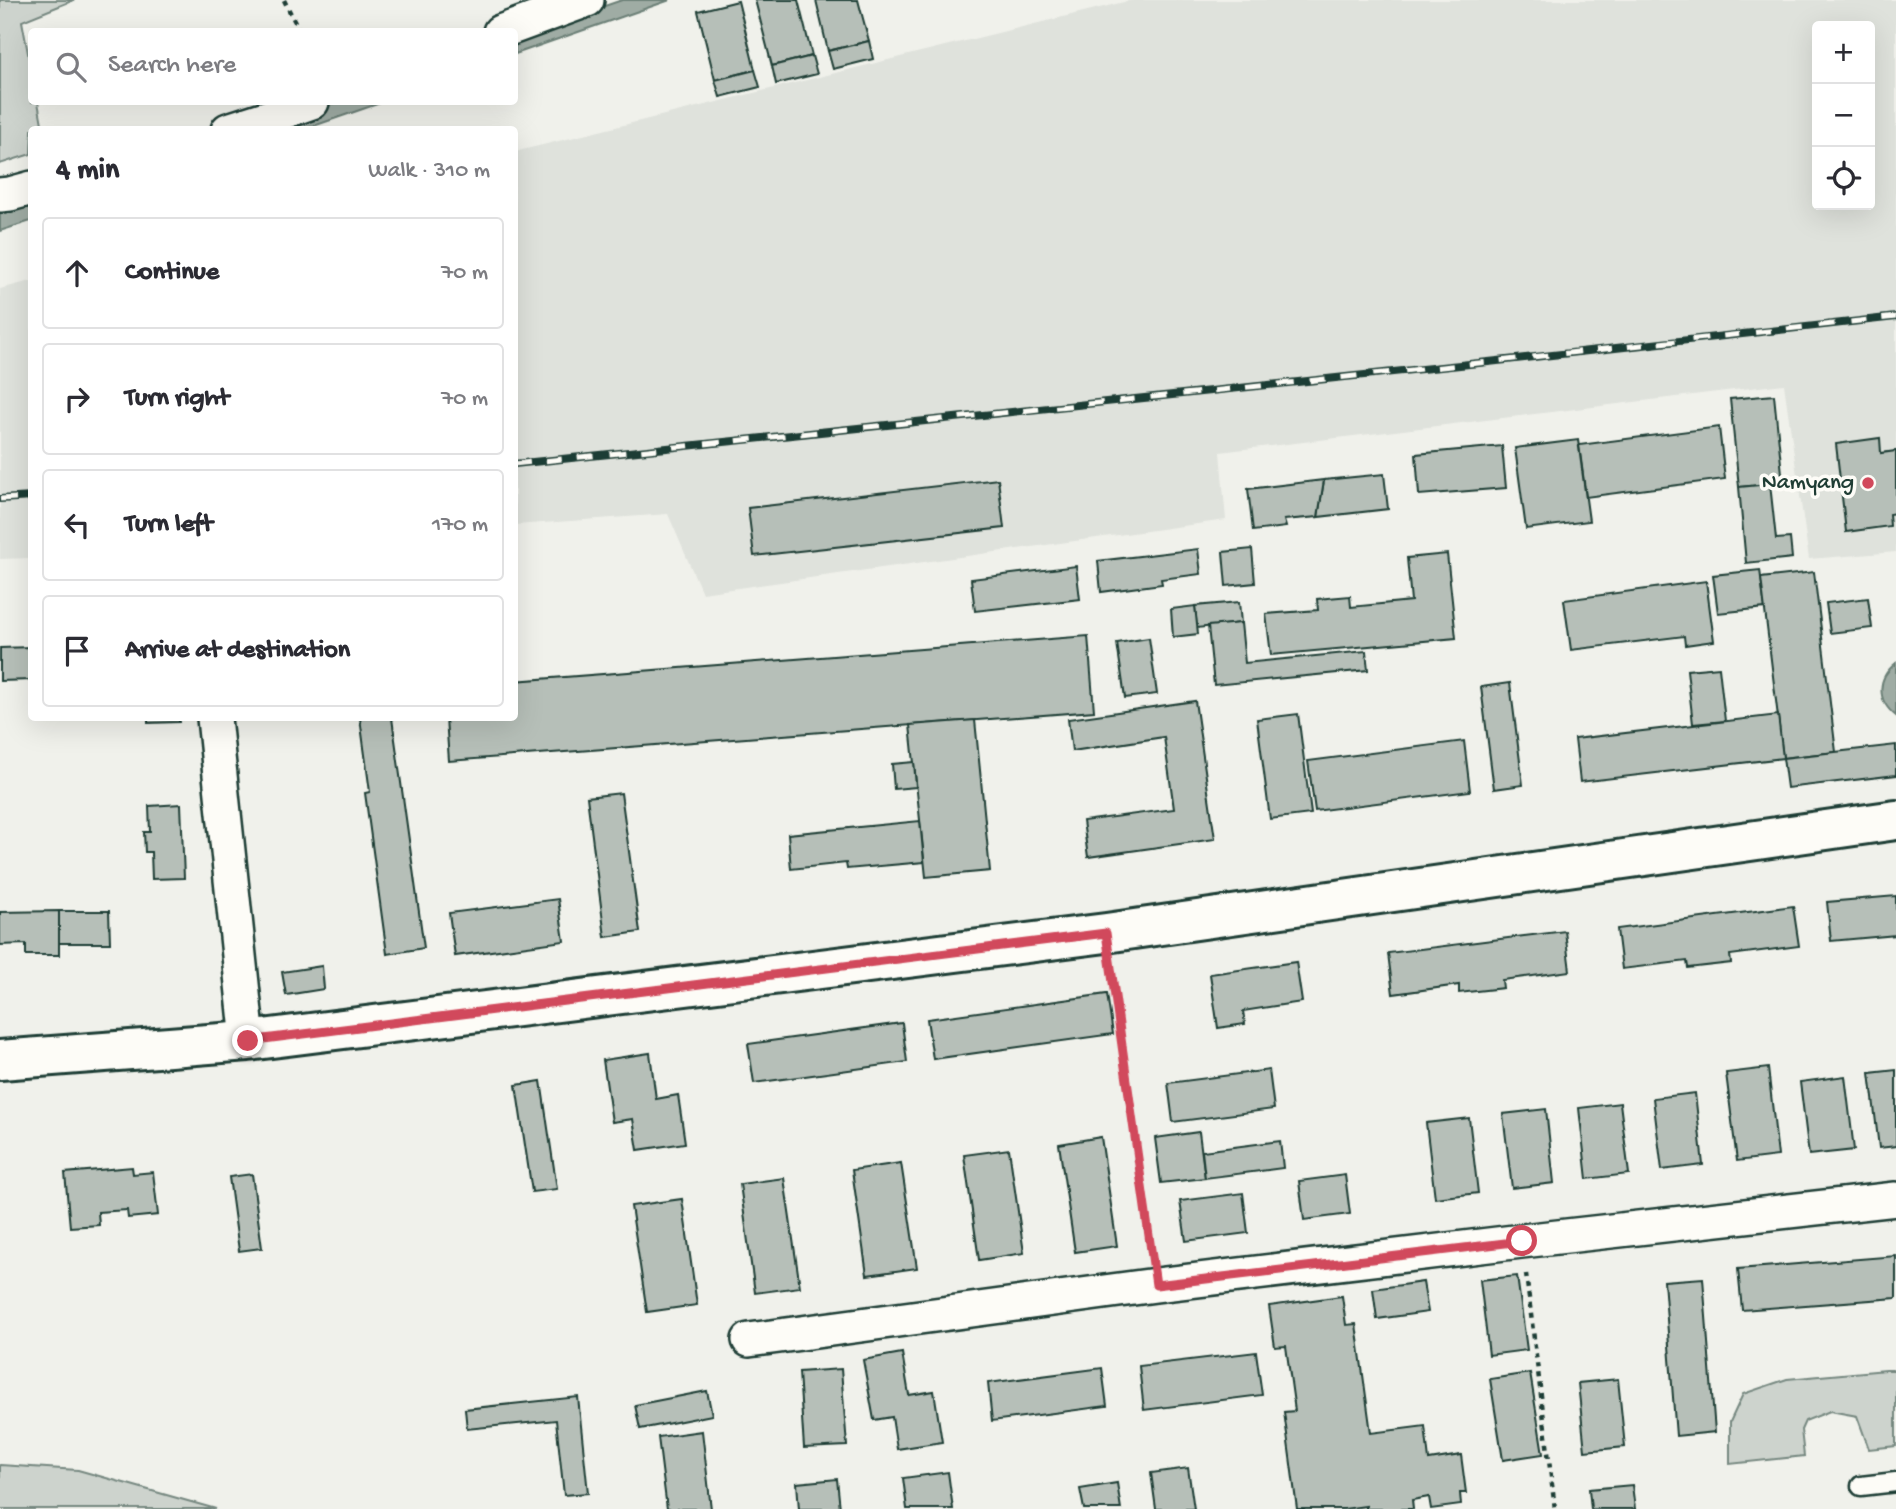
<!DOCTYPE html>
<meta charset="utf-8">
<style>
:root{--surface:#fff;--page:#f2f2f3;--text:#2b2b33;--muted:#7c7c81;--line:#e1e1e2}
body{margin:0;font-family:"Gochi Hand",sans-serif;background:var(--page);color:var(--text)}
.controls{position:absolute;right:21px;top:21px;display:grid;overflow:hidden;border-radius:7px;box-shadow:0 7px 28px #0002}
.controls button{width:63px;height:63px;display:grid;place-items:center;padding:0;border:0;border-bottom:2px solid var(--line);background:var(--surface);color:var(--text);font:35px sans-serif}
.stop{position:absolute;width:21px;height:21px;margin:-16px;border:5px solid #d1495b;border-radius:50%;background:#fff}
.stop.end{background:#d1495b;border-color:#fff;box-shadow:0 2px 7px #0008}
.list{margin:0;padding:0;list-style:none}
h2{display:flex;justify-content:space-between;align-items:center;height:91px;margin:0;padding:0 28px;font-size:30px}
h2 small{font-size:23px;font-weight:400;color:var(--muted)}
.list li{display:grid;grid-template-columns:46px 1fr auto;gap:21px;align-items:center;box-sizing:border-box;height:112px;margin:0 14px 14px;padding:0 14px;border:2px solid var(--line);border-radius:7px}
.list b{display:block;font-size:26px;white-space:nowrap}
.list em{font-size:23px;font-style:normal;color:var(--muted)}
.icon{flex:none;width:38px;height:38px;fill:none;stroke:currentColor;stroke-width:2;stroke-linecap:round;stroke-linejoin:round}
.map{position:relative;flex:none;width:1896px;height:1509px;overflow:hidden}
.search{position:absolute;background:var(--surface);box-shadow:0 7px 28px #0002;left:28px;top:28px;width:490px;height:77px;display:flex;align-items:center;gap:18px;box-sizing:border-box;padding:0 24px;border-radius:7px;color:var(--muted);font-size:26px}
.panel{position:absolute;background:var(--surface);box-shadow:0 7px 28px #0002;left:28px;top:126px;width:490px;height:595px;border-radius:7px}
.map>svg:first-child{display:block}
.built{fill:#dfe2dc;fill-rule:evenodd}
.green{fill:#cdd3cd;stroke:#768880;stroke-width:2}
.water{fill:#9faca4;stroke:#6c8077;stroke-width:2}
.building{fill:#b6bfb8;stroke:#1f3d34;stroke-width:2}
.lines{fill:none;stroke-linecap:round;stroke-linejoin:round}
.lane-casing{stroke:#1f3d34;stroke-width:23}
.street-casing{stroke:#1f3d34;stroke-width:38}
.primary-casing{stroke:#1f3d34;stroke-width:44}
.path{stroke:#1f3d34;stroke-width:4.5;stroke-dasharray:5 5;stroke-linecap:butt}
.lane{stroke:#fdfcf7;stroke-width:18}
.street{stroke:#fdfcf7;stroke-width:33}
.primary{stroke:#fdfcf7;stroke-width:38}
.rail-casing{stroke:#1f3d34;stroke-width:8}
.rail{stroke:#fdfcf7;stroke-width:5;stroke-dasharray:16;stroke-linecap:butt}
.route{stroke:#d1495b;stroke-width:9}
.poi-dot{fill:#d1495b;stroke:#fdfcf7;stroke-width:2.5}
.labels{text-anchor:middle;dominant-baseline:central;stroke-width:7;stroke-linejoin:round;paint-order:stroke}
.poi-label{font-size:23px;fill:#1f3d34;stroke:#fdfcf7;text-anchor:end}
</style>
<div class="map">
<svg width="1896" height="1509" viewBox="0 0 1896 1509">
<rect width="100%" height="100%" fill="#f0f1eb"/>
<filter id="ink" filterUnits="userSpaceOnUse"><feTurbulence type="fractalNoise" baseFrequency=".0143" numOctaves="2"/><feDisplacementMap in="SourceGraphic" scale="14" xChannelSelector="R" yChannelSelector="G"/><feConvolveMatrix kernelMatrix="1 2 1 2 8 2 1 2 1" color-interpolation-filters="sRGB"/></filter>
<g filter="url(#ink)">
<g class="built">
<path d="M1132 0H1896V552L1809 559 1784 384 1220 452 1226 520 702 593 668 514 515 525 514 152ZM1817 26H1870V205H1817Z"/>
<polygon points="31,281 31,558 0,559 0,289"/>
</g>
<g class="green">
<polygon points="0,0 74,0 22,21 31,69 32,102 38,102 43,129 32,130 31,154 0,164"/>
<polygon points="1886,1370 1896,1370 1896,1446 1869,1449 1857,1416 1830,1411 1805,1421 1801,1430 1804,1456 1730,1464 1730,1422 1743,1394 1787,1379"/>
<polygon points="0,1465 78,1470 216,1509 0,1509"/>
</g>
<g class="water">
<polygon points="622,0 670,0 515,54 515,37"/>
<polygon points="337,102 383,102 305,129 258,130"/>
<polygon points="31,202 31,221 0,231 0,212"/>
<path d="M1896 663V716C1876 700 1877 678 1896 663Z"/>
</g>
<g class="building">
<polygon points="755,0 798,0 812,56 772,66"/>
<polygon points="816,0 858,0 869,41 828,51"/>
<polygon points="738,1 755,70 715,80 698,11"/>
<polygon points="869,41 873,59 833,69 828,51"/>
<polygon points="812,56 817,74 776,84 772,66"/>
<polygon points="755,70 760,87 720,97 715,80"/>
<polygon points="1774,395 1783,483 1739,487 1730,399"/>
<polygon points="1719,427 1725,479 1586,497 1579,445"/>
<polygon points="1880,438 1881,453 1896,451 1896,513 1889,514 1890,526 1846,532 1836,444"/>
<polygon points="1578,440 1589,521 1526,529 1515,448"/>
<polygon points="1502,446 1506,488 1419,495 1416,454"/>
<polygon points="1384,474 1388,509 1318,517 1324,480"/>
<polygon points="998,479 1004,528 754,556 748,508"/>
<polygon points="1324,480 1318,517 1284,520 1286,527 1253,531 1248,489"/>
<polygon points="1770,484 1776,539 1790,538 1792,558 1746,563 1739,487"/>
<polygon points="1198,549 1201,574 1161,579 1162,584 1101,592 1098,561"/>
<polygon points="1252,549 1255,583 1226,586 1223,552"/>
<polygon points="1447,554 1456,638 1271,655 1266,614 1318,610 1317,599 1350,596 1351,607 1411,601 1407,558"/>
<polygon points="1076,566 1080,599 975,611 971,579"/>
<polygon points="1760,570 1765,608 1718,613 1713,575"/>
<polygon points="1814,572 1836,752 1783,758 1761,578"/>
<polygon points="1706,581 1714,641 1685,645 1684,636 1571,650 1564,600"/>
<polygon points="1868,598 1872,628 1830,633 1826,603"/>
<polygon points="1239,602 1241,623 1197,628 1195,606"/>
<polygon points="1195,606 1198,634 1173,637 1171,609"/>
<polygon points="1241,623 1245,663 1366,651 1368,670 1214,685 1208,626"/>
<polygon points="1088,636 1094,711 449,761 446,718 514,718 514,681"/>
<polygon points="1149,638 1157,694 1125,698 1117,643"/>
<polygon points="32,647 32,680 0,681 0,648"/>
<polygon points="1719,667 1725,721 1693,724 1687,670"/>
<polygon points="1510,683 1523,785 1494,789 1481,687"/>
<polygon points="1195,701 1215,839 1088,857 1083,821 1174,809 1164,737 1072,751 1068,719"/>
<polygon points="1298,714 1311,814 1270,819 1257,719"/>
<polygon points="1778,715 1783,758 1580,782 1575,739"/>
<polygon points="148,718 179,718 179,722 148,723"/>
<polygon points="360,718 392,718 424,948 387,954 365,793 370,792"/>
<polygon points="975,720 990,871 926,877 910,725"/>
<polygon points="1464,741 1470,791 1315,811 1308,761"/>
<polygon points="1896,745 1896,775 1787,788 1783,758"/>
<polygon points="914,762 916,787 894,789 892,764"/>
<polygon points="621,793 640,932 605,937 587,797"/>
<polygon points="181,804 184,878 152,879 151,852 145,852 144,832 150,832 149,806"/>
<polygon points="920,821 924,862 847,869 846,863 791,869 788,834"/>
<polygon points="1896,896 1896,935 1831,941 1827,902"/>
<polygon points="558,899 564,941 455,956 449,913"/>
<polygon points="1793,906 1799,946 1730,955 1731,963 1688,968 1687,961 1622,969 1617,929"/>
<polygon points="59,911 109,911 110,943 59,943"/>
<polygon points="59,911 59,955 26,955 26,944 0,945 0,912"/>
<polygon points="1565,931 1570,971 1502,980 1503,988 1459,993 1459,985 1393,994 1388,953"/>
<polygon points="1296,962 1302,1002 1243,1011 1245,1024 1218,1028 1210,974"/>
<polygon points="322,966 324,989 286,995 282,972"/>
<polygon points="1107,994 1113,1034 933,1059 927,1019"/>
<polygon points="902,1023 907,1062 754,1083 748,1044"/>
<polygon points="650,1053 656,1099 678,1095 685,1143 638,1150 633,1119 612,1122 603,1060"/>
<polygon points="1768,1068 1778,1156 1737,1161 1726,1073"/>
<polygon points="1269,1070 1274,1109 1173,1122 1168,1083"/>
<polygon points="1896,1070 1896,1146 1879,1148 1870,1073"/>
<polygon points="1845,1076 1854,1150 1809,1155 1800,1082"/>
<polygon points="541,1081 557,1189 532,1192 516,1085"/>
<polygon points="1695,1093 1703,1165 1662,1170 1653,1098"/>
<polygon points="1620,1103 1629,1174 1587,1179 1579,1108"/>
<polygon points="1546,1109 1554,1183 1512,1188 1503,1114"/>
<polygon points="1469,1118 1478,1193 1435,1198 1426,1123"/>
<polygon points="1199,1132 1205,1178 1161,1183 1155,1138"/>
<polygon points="1101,1137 1117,1246 1075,1252 1059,1144"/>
<polygon points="1280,1141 1283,1168 1205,1178 1202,1151"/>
<polygon points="1009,1149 1024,1253 979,1260 964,1155"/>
<polygon points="901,1163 917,1268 867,1275 852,1170"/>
<polygon points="132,1167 133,1174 153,1172 158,1215 128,1218 127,1210 98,1212 99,1225 70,1227 65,1173"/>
<polygon points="252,1174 262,1248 239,1251 229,1177"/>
<polygon points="1345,1175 1350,1214 1304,1220 1299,1181"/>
<polygon points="784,1178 800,1287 755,1293 740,1184"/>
<polygon points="1243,1193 1248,1233 1186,1241 1180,1201"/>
<polygon points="682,1199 697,1305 647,1312 631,1206"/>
<polygon points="1896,1256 1896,1298 1742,1310 1738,1269"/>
<polygon points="1517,1276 1527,1350 1489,1355 1480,1280"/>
<polygon points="1703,1278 1715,1432 1676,1436 1664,1281"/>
<polygon points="1423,1282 1428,1312 1377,1319 1373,1289"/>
<polygon points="1342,1296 1346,1325 1356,1324 1371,1433 1425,1426 1429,1460 1461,1455 1466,1493 1460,1493 1461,1505 1431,1509 1429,1497 1412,1500 1413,1509 1366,1509 1366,1506 1344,1509 1297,1509 1284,1412 1295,1411 1286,1346 1275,1347 1269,1306"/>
<polygon points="1256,1352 1262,1395 1144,1410 1139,1366"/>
<polygon points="902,1353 909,1395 934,1391 942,1442 897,1449 892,1417 874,1420 863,1360"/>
<polygon points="1102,1368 1107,1406 992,1421 988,1383"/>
<polygon points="841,1369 847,1446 804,1448 799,1372"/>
<polygon points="1530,1373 1543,1454 1503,1460 1490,1379"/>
<polygon points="1618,1379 1625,1447 1585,1451 1578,1383"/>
<polygon points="707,1391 712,1415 640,1429 635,1405"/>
<polygon points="578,1397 588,1493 564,1495 556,1420 467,1429 465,1409"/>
<polygon points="702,1431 711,1509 667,1509 658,1437"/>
<polygon points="1188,1468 1194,1509 1156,1509 1151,1473"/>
<polygon points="948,1472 953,1509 907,1509 903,1478"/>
<polygon points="837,1479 840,1509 799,1509 797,1483"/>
<polygon points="1117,1483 1121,1509 1084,1509 1080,1489"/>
<polygon points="1632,1485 1635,1509 1591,1509 1589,1489"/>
</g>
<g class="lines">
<g class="lane-casing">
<polyline id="lane" points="1861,1486 1896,1482"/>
</g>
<g class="street-casing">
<g id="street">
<polyline points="500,32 587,0"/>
<polyline points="228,130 272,116 312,102"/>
<polyline points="0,195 10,194 32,188"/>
<polyline points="214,718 248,1041"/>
<polyline points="749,1340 1156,1285 1522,1241 1896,1199"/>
</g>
</g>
<g class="primary-casing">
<polyline id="primary" points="0,1060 248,1041 1106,933 1896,820"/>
</g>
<g class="path">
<polyline points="284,0 300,32"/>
<polyline points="1111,969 1151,1255"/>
<polyline points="1526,1274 1555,1509"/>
</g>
<use href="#lane" class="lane"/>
<use href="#street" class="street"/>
<use href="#primary" class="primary"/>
<g class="rail-casing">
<g id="rail">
<polyline points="514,464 1479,363 1896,317"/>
<polyline points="0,499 32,497"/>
</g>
</g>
<use href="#rail" class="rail"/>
</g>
</g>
<g class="lines" filter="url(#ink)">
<polyline class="route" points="248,1041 1106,933 1156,1285 1522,1241"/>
</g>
<circle class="poi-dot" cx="1868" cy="483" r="7"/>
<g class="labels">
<g class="poi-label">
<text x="1854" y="483">Namyang</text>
</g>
</g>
</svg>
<div class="controls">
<button>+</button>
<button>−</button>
<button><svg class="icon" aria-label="locate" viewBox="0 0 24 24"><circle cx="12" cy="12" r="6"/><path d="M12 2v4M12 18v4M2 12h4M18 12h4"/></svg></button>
</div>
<div class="stop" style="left:1522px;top:1241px"></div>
<div class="stop end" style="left:248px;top:1041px"></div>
<div class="search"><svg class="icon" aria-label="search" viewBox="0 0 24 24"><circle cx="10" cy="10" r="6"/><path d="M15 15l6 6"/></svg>Search here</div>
<section class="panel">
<h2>4 min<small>Walk · 310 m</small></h2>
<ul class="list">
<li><svg class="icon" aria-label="ahead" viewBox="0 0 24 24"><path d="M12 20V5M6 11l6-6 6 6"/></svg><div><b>Continue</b></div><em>70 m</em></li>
<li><svg class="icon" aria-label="right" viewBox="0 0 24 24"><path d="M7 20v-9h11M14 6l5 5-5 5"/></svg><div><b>Turn right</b></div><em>70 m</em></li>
<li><svg class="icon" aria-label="left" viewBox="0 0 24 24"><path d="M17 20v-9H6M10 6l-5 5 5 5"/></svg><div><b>Turn left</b></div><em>170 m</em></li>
<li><svg class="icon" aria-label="arrive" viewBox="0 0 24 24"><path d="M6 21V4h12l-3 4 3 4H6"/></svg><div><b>Arrive at destination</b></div></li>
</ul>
</section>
</div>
